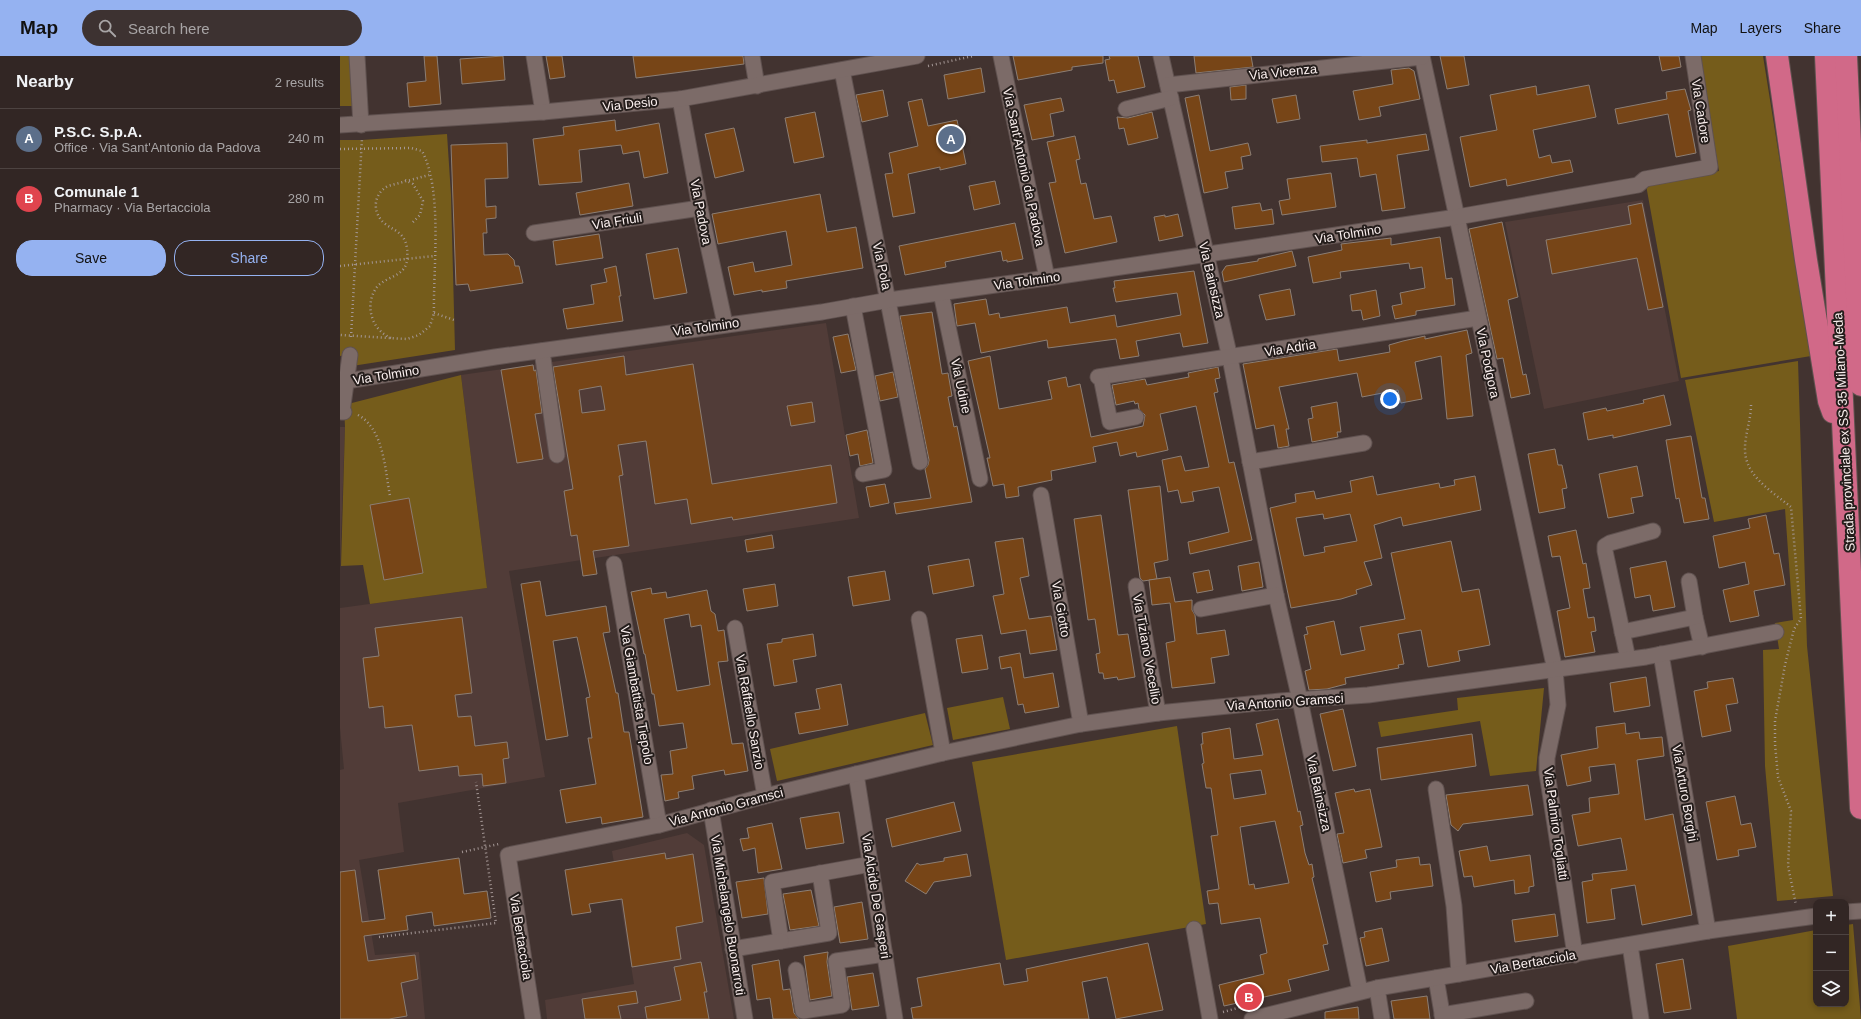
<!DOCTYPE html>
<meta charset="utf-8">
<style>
:root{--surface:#322624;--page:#3d3231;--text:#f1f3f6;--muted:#a8a5a6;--line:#4d4341;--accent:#95b2f1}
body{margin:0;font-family:Helvetica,sans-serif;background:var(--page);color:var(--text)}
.controls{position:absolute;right:12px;bottom:12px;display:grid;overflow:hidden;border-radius:8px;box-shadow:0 2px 6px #0003}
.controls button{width:36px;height:36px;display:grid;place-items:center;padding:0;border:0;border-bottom:1px solid var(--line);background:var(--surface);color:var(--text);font:20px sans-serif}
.you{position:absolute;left:1050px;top:343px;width:14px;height:14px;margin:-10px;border:3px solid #fff;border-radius:50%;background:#1a73e8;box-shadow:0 0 0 6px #1a73e833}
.badge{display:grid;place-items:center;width:26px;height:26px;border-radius:50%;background:var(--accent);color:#fff;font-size:13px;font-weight:700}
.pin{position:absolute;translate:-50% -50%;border:2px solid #fff;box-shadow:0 1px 4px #0006}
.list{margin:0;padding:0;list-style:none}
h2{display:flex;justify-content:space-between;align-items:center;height:52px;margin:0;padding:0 16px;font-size:17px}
h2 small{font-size:13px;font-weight:400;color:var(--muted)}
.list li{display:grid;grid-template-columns:26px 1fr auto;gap:12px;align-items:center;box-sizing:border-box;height:60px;padding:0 16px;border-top:1px solid var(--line)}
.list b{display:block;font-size:15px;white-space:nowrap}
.list p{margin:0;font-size:13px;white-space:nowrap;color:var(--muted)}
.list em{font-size:13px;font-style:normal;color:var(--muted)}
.actions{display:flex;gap:8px;padding:12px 16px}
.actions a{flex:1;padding:9px 0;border:1px solid var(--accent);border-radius:16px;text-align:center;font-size:14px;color:var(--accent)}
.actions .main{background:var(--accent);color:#111}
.icon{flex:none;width:22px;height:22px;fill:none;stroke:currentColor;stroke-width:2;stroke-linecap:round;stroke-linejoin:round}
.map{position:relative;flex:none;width:1521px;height:963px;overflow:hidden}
header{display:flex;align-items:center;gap:24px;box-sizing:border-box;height:56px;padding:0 20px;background:var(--accent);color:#111}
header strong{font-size:19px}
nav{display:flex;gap:22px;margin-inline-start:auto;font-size:14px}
.search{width:280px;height:36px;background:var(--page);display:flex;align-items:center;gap:10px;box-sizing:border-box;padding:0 14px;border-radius:22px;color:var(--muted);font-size:15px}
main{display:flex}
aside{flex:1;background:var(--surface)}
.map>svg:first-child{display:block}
.built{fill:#513c38}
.green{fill:#755c1b}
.building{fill:#774517;stroke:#8c7e74;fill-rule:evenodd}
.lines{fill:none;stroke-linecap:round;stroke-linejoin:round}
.minor-casing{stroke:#605250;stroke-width:17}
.highway-casing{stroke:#605250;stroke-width:24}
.path{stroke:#a49795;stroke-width:2.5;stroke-dasharray:1 3;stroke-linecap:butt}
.minor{stroke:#7c6b68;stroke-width:15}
.highway{stroke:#d16988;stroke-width:22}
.labels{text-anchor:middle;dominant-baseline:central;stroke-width:4;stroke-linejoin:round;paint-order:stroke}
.street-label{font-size:13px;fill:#fbf0ef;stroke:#241d1b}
</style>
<header>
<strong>Map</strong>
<div class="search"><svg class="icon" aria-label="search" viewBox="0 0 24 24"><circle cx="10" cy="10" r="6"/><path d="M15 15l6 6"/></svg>Search here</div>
<nav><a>Map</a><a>Layers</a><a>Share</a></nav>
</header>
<main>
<aside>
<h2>Nearby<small>2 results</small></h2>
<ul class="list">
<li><span class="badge" style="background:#5c6f8a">A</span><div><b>P.S.C. S.p.A.</b><p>Office · Via Sant'Antonio da Padova</p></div><em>240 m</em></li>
<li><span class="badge" style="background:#e0444e">B</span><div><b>Comunale 1</b><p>Pharmacy · Via Bertacciola</p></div><em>280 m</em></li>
</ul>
<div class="actions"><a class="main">Save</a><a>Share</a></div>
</aside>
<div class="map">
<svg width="1521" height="963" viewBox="0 0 1521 963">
<rect width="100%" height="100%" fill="#423330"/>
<g class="built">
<polygon points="1303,144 1339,325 1204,353 1165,166"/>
<polygon points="486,267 519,462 169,515 205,721 58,747 64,796 19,804 35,899 79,896 85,963 0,963 0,714 4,713 0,672 0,552 147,532 121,319"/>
<polygon points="0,371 5,371 0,510"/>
<polygon points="347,777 364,789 394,963 207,963 205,944 294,928 272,795"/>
</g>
<g class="green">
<polygon points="0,0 11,0 13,50 0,50"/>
<polygon points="1359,0 1423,0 1471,300 1341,322 1306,129 1379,115"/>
<polygon points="107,78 111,139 115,294 12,310 13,298 0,300 0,84 22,84"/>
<polygon points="1458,305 1467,590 1493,840 1437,845 1425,710 1423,594 1439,593 1435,567 1453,564 1445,453 1374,466 1345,324"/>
<polygon points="121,319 147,532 30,548 23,509 1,510 5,371 4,349"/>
<polygon points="1204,632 1196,715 1150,720 1140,665 1041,681 1038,666 1118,654 1117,642"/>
<polygon points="663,641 670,673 613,684 607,652"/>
<polygon points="585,657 593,689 437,725 430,693"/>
<polygon points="837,670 866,868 666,904 632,706"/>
<polygon points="1513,868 1521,963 1397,963 1388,890 1476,874 1476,948 1506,948 1506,869"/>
</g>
<g class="building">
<polygon points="84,0 97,0 101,48 69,51 67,27 86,25"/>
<polygon points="163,0 165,24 122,28 120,3"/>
<polygon points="206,0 222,0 225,21 210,23"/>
<polygon points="293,0 403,0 404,8 296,22"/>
<polygon points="673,0 763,0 763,7 732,11 732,14 678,24"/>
<polygon points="769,0 798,0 805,31 777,37 774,24 769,25 765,4 770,3"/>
<polygon points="854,0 911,0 913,11 856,17"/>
<polygon points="1100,0 1124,0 1129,29 1107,33"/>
<polygon points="1319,0 1339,0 1341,11 1322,15"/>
<polygon points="641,12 645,36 608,43 604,19"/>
<polygon points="1069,12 1074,15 1080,43 1039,51 1041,60 1019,64 1013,35 1053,28 1051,14"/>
<polygon points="906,29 906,43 891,44 890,31"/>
<polygon points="1249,29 1256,61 1193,74 1199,102 1210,99 1212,107 1230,104 1233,116 1167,130 1166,123 1130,131 1120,81 1157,74 1150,39 1196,30 1197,39"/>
<polygon points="1345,33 1351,54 1348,55 1356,97 1336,101 1328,58 1278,68 1275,53 1327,43 1326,36"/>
<polygon points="543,34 548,60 522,66 516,39"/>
<polygon points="859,39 870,95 908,87 911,99 901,101 903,113 885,116 888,132 864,137 845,42"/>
<polygon points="956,39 960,63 937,67 932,43"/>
<polygon points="721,42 724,55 710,58 714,80 692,84 684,49"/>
<polygon points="582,43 588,70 617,64 626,108 600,114 600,111 568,118 575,157 553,161 545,118 553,117 549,97 578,90 568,46"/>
<polygon points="475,56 484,101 454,107 445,62"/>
<polygon points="812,56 818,82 788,89 784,72 779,73 777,61 788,62"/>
<polygon points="275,64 276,75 319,67 328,117 304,122 299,95 283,98 281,89 239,94 242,126 199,129 193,83 224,79 223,71"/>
<polygon points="394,72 404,115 375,122 365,78"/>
<polygon points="1086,78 1089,94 1057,99 1065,152 1042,155 1036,118 1020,121 1017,102 982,106 980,90 1027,84 1027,87"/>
<polygon points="735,80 740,103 736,104 741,128 746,127 754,163 771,160 777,186 725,197 709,127 716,126 707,86"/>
<polygon points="167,87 168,122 145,123 146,151 156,150 156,162 146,163 147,177 143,177 144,199 168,198 174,204 175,210 179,210 183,227 130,235 128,228 116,229 111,89"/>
<polygon points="991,117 996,151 942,159 939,145 950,143 947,123"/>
<polygon points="655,125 660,148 634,154 629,130"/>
<polygon points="289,127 293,150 240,159 236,137"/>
<polygon points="480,138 487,176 516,171 523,212 446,225 447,232 422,236 422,234 394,239 388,211 413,206 415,216 452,209 446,175 378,188 372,158"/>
<polygon points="920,147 922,155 932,153 934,168 895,173 892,151"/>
<polygon points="1302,147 1323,251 1308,254 1297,202 1212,218 1206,184 1291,168 1288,150"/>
<polygon points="838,158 843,180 819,185 814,161 825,159 825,161"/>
<polygon points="1162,166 1178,241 1168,244 1183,319 1186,318 1190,338 1171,342 1163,302 1157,303 1129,173"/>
<polygon points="675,167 683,203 667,206 667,204 663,205 661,195 605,206 606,211 565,219 559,190"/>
<polygon points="259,178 263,202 216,209 213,185"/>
<polygon points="1100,181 1106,223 1112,222 1115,249 1076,255 1076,259 1055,263 1052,250 1062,248 1060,237 1085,232 1082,211 1070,213 1069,207 1000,216 1001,222 973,227 968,201 1002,194 1001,188 1051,182 1051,189"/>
<polygon points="338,192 347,237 314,243 306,198"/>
<polygon points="952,195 956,210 884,226 882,216 886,210 918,205 918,203"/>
<polygon points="276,210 281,240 279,240 283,265 227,273 223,253 254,248 251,229 267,226 264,213"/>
<polygon points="854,215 868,287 843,291 840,277 796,285 799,300 780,303 776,283 708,292 707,284 641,297 635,267 617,270 614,248 646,243 649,259 659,257 660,262 727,251 730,267 775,259 777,271 841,259 837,237 776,246 773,232 775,232 774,225"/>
<polygon points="950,233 955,259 926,264 919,239"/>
<polygon points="1036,234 1040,260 1023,264 1021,254 1012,255 1010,239"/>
<polygon points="592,256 602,318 608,317 612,340 608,341 614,371 617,370 632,446 556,458 554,447 591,442 585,413 588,409 589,404 560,260"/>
<polygon points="1127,274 1132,297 1126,299 1133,360 1107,363 1101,300 1075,306 1082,343 1061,347 1058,334 1022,341 1017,317 939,331 949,373 946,373 949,390 938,392 934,369 916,373 903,308 997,293 999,305 1050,296 1049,289 1063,285 1085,280 1085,283"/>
<polygon points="508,278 516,314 501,317 493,281"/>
<path d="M284 300 286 319 353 308 372 428 491 409 497 447 393 464 392 461 351 468 347 443 315 448 306 385 278 389 283 419 279 420 289 490 253 495 257 518 243 520 237 479 231 480 224 435 233 433 213 311ZM261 330 265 354 242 357 239 334Z"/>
<polygon points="650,300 659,353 712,343 708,325 726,321 728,331 740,328 751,381 803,370 805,359 799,353 798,347 795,348 794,345 776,349 772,329 805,323 807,329 849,321 848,317 878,311 880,322 875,323 878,336 874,337 889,407 894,406 912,484 850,498 848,486 889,476 879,431 852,436 854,445 841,447 838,434 828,436 822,404 841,400 845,415 869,411 856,350 820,358 828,394 797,401 796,396 780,400 777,386 753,391 756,406 711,415 712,424 678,431 679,440 666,442 664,428 653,430 647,402 650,402 628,305"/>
<polygon points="193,309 194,315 196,314 202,357 195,358 203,403 177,407 161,314"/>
<polygon points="553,316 558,341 540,345 535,320"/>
<polygon points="1324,339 1331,369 1273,382 1273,379 1248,384 1243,357 1266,352 1267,355 1304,347 1303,344"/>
<polygon points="472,346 475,366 451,370 447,350"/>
<polygon points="997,346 1001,376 997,376 998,381 972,386 968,363 973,362 971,351"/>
<polygon points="527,374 533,407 520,410 518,398 510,400 506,379"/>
<polygon points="1351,380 1362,442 1365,442 1369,463 1344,467 1339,442 1336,443 1326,384"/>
<polygon points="1215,393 1218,409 1222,409 1227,432 1222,433 1225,452 1199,457 1188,398"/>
<polygon points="1297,410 1303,440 1291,442 1294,457 1268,462 1259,418"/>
<path d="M1033 420 1037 439 1099 427 1100 432 1115 429 1114 424 1135 420 1141 454 1063 470 1061 461 1034 469 1042 502 1024 506 1032 529 1016 534 1017 538 1001 543 951 552 930 452 956 446 955 438 974 435 976 443 1012 436 1010 425ZM983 458 984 463 1010 458 1017 485 984 491 985 496 964 500 956 462Z"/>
<polygon points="545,428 549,447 530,451 526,431"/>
<polygon points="820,430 828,504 814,507 817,523 803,525 800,522 788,434"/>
<polygon points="69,442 83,517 44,524 30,449"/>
<polygon points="761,459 778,579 788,578 795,621 778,624 777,621 764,623 763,617 759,617 756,598 760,597 755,563 748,564 734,463"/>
<polygon points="1426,459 1434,498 1439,497 1445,529 1414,535 1419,560 1390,566 1383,534 1409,528 1405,506 1379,512 1373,480 1410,472 1408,463"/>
<polygon points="1236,474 1243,508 1246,507 1250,532 1243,533 1248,562 1254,561 1256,575 1251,576 1255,596 1225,601 1217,555 1230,552 1220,500 1212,501 1208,480"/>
<polygon points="432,479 434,492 407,496 405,484"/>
<polygon points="683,482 689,520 680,522 689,563 711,560 717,594 690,598 686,574 661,578 653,540 664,538 655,486"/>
<polygon points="1111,485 1122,536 1139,533 1150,589 1118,595 1120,605 1088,611 1081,574 1058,578 1064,608 1058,609 1059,612 1005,622 1006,628 987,633 969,634 965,615 971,613 964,579 968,578 966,571 994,565 1001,599 1025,594 1020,571 1065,563 1051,497"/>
<polygon points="629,503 634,530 593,538 588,510"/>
<polygon points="1326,505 1335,551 1313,555 1310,539 1295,542 1290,512"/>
<polygon points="919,506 923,531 902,535 898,510"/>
<polygon points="869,514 873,534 857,537 853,517"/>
<polygon points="545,515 550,544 513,550 508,521"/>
<polygon points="830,521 835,546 852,544 852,554 855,559 857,578 885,574 889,599 871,602 875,627 832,632 826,587 835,585 830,547 812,549 809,524"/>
<polygon points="200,525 206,560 266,550 270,576 263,577 276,637 278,637 284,676 289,676 303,761 262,768 261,761 226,767 220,734 256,728 248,682 252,682 246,642 250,641 237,581 213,585 228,680 206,684 181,528"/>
<polygon points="435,528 438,550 407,555 403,533"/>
<path d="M311 532 312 538 326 536 327 542 367 534 371 555 375 558 378 575 384 574 388 605 378 606 392 688 403 687 408 715 385 719 384 714 352 720 354 733 338 736 339 742 325 745 321 719 333 718 330 695 347 692 343 667 319 670 314 638H312L305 598H304L291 536ZM349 558 351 571 361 569 370 629 337 635 324 563Z"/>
<polygon points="122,561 132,637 115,639 118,661 131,660 135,690 167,686 169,702 163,703 166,727 143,730 142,718 119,720 118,710 79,715 72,669 45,672 43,650 29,652 23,602 39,600 35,572"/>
<polygon points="473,578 476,600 453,604 457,626 434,630 427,588 442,586 442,583"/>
<polygon points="642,579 648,613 622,617 616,583"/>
<polygon points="680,597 684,622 713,617 719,651 685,657 683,648 678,649 671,611 661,613 659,601"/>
<polygon points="1306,621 1310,650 1274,656 1270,627"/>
<polygon points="1393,622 1398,647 1386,649 1391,675 1362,681 1354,635 1368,632 1367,626"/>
<polygon points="501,628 508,669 459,678 455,657 480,653 476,633"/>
<polygon points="1003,653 1016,710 993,715 980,658"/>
<path d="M938 663 958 756 960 755 963 769 960 770 965 797 969 809 972 808 974 821 972 822 988 888 983 889 989 914 948 924 951 935 884 950 879 929 924 918 920 899 927 897 920 862 881 868 878 847 869 848 867 835 879 833 871 780 878 779 871 732H866L862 708 864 707 861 688H863L862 677 890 672 894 703 923 699 916 668ZM921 714 926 738 894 743 890 718ZM935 765 949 827 915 833 914 828 909 829 900 771Z"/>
<polygon points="1285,667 1286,678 1299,676 1300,683 1322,681 1324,700 1297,704 1305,764 1333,758 1352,859 1302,869 1295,829 1271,833 1275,863 1247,867 1242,826 1253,824 1252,818 1287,814 1281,782 1238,790 1232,759 1250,756 1249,742 1279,738 1275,708 1249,711 1251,725 1227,730 1221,699 1258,692 1256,671"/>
<polygon points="1132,678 1136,710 1041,724 1037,692"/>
<polygon points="1188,729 1193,759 1123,768 1118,775 1111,769 1106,739"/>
<polygon points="1014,733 1015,736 1030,733 1042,791 1025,794 1027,802 1003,807 997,778 1004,777 995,737"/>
<polygon points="1395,740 1401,769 1411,767 1416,791 1398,794 1399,800 1377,804 1366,746"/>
<polygon points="614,746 621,775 552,791 546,763"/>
<polygon points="499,756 504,787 466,793 460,762"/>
<polygon points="432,767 442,813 418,817 415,792 403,795 400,783 409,782 407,772"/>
<polygon points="1147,790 1150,805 1190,799 1194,830 1189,831 1189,836 1175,838 1174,824 1134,831 1132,820 1124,821 1119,795"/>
<polygon points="325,797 326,803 353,798 363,866 336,871 341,903 292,911 282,843 249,848 251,856 232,859 225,814"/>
<polygon points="627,798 631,820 594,826 586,838 565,825 577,807 580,809 604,805 604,802"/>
<polygon points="1079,801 1080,809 1090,808 1093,830 1050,836 1051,843 1036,846 1030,816 1057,811 1056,804"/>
<polygon points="119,802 124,838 147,835 151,862 94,870 92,856 66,860 68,874 24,880 28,905 75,899 78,923 61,927 67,960 49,963 0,963 0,816 15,814 22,866 45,863 38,814"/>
<polygon points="424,822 428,858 402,862 396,826"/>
<polygon points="471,834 479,870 450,874 443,838"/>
<polygon points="522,846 528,883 500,887 494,851"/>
<polygon points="1215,858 1218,880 1175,886 1172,864"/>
<polygon points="1042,872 1049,905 1026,910 1020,882 1025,881 1024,876"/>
<polygon points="808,887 823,954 776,963 767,921 742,926 749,963 573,963 571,952 582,950 577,922 660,907 664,929 688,925 686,913"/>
<polygon points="488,896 487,906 492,940 470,944 464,900"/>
<polygon points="1343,903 1351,953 1324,957 1316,908"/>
<polygon points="439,904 443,934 450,933 454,957 459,963 433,963 430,942 417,944 412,909"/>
<polygon points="361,906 367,936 364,936 369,963 307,963 305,951 341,944 334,911"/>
<polygon points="533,917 539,950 512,954 507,921"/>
<polygon points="296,935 298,947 278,950 281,963 245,963 242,943"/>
<polygon points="1087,940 1090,963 1054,963 1051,945"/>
<polygon points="1018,951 1019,963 985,963 985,956"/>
</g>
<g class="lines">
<g class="minor-casing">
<g id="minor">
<polyline points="17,0 21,69"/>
<polyline points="194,0 203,56"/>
<polyline points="412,0 417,30"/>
<polyline points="661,0 707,222"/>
<polyline points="821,0 890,302 936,539 960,644 1020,935"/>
<polyline points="1082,0 1215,614 1218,649 1207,702 1207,717 1235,899"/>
<polyline points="502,14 580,406"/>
<polyline points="828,29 1082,1"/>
<polyline points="340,43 360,152 385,268"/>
<polyline points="786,53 831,42"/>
<polyline points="0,69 203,56 340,43 577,0"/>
<polyline points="194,177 360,152"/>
<polyline points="601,237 640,423"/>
<polyline points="513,250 544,414 523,418"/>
<polyline points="202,295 217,399"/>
<polyline points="758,321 1138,262"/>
<polyline points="761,321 770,366 796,361"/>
<polyline points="0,326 155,301 482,256 549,244 707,222 1117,161 1298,129 1305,123 1370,111 1353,0"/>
<polyline points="4,356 2,356 3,349 10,299"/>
<polyline points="910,406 1024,387"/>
<polyline points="701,439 741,668"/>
<polyline points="274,508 319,769"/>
<polyline points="796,530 818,657"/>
<polyline points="861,553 936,539"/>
<polyline points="1355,561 1362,591"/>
<polyline points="579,563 603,697"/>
<polyline points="395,572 425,740"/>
<polyline points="1282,576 1355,561 1349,525"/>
<polyline points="1321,598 1368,875"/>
<polyline points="1288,603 1265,495 1265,490 1270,487 1313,475"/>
<polyline points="516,718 555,963"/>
<polyline points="1096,733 1114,850 1119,918"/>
<polyline points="371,754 405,963"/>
<polyline points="480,817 489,877 441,885 432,826 531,808"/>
<polyline points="1506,856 1521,855"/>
<polyline points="854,873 870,963"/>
<polyline points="1290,889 1301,963"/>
<polyline points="393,893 441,885"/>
<polyline points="456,914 463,955 502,949 496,905 545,898"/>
<polyline points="1096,922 1103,963"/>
<polyline points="1037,932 1042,963"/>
<polyline points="1102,959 1186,945"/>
<polyline points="193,963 168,799 319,769 425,740 603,697 741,668 818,657 940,645 1028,639 1306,601 1436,576"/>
<polyline points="912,963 1037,932 1368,875 1476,860"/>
</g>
</g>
<g class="highway-casing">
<g id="highway">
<polyline points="1437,0 1466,204 1489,345 1493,356"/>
<polyline points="1486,0 1521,752"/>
<polyline points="1506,0 1521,329"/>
</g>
</g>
<g class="path">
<polyline points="588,10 633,0"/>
<path d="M0 93 71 92 82 95C103 135 93 211 94 257L90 270 79 279 67 283 0 279"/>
<polyline points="65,124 73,128 83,145 80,159 72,167"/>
<polyline points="0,210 94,200"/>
<polyline points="94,257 114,264"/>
<polyline points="11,281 22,82"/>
<path d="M51 282C31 274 24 248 37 231 46 220 66 221 67 203 68 195 67 186 62 180 57 174 50 172 44 167 32 156 33 138 48 130L89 119"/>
<path d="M1411 349C1411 364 1405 378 1405 392 1404 420 1433 436 1451 451L1461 563 1454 573 1445 609 1435 665V688L1438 721 1451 755 1448 810 1456 849"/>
<path d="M18 359C44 373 45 414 50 440"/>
<polyline points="122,796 159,788"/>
<polyline points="1487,846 1496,845"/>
<polyline points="39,881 156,867 136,726"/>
<polyline points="883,956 905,950"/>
</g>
<use href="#minor" class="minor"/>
<use href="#highway" class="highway"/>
</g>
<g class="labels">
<g class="street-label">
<text transform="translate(943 16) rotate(-6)">Via Vicenza</text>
<text transform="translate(290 48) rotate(-6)">Via Desio</text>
<text transform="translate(1361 55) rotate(81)">Via Cadore</text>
<text transform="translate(684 111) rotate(78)">Via Sant'Antonio da Padova</text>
<text transform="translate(361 156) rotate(79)">Via Padova</text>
<text transform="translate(277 165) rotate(-9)">Via Friuli</text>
<text transform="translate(1008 178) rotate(-9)">Via Tolmino</text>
<text transform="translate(542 210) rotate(78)">Via Pola</text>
<text transform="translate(872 224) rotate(77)">Via Bainsizza</text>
<text transform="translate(687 225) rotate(-8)">Via Tolmino</text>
<text transform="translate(366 271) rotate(-8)">Via Tolmino</text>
<text transform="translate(950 292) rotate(-9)">Via Adria</text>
<text transform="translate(1148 307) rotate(78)">Via Podgora</text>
<text transform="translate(46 319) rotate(-9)">Via Tolmino</text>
<text transform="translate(621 330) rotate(78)">Via Udine</text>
<text transform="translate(1504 376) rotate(-93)">Strada provinciale ex SS 35 Milano-Meda</text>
<text transform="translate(721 553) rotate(80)">Via Giotto</text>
<text transform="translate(807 593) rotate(80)">Via Tiziano Vecellio</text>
<text transform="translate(297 639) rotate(80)">Via Giambattista Tiepolo</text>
<text transform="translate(945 646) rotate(-4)">Via Antonio Gramsci</text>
<text transform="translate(410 656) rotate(80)">Via Raffaello Sanzio</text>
<text transform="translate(979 737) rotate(78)">Via Bainsizza</text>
<text transform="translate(1345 737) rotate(80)">Via Arturo Borghi</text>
<text transform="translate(386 751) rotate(-15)">Via Antonio Gramsci</text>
<text transform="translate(1216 768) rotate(82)">Via Palmiro Togliatti</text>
<text transform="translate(536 840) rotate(81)">Via Alcide De Gasperi</text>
<text transform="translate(388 859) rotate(81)">Via Michelangelo Buonarroti</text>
<text transform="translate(181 881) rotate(81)">Via Bertacciola</text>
<text transform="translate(1193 906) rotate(-10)">Via Bertacciola</text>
</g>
</g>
</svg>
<div class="controls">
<button>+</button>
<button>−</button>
<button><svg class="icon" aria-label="layers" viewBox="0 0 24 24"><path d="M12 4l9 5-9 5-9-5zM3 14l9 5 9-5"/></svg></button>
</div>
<div class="you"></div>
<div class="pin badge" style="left:611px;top:83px;background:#5c6f8a">A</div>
<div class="pin badge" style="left:909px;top:941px;background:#e0444e">B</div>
</div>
</main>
